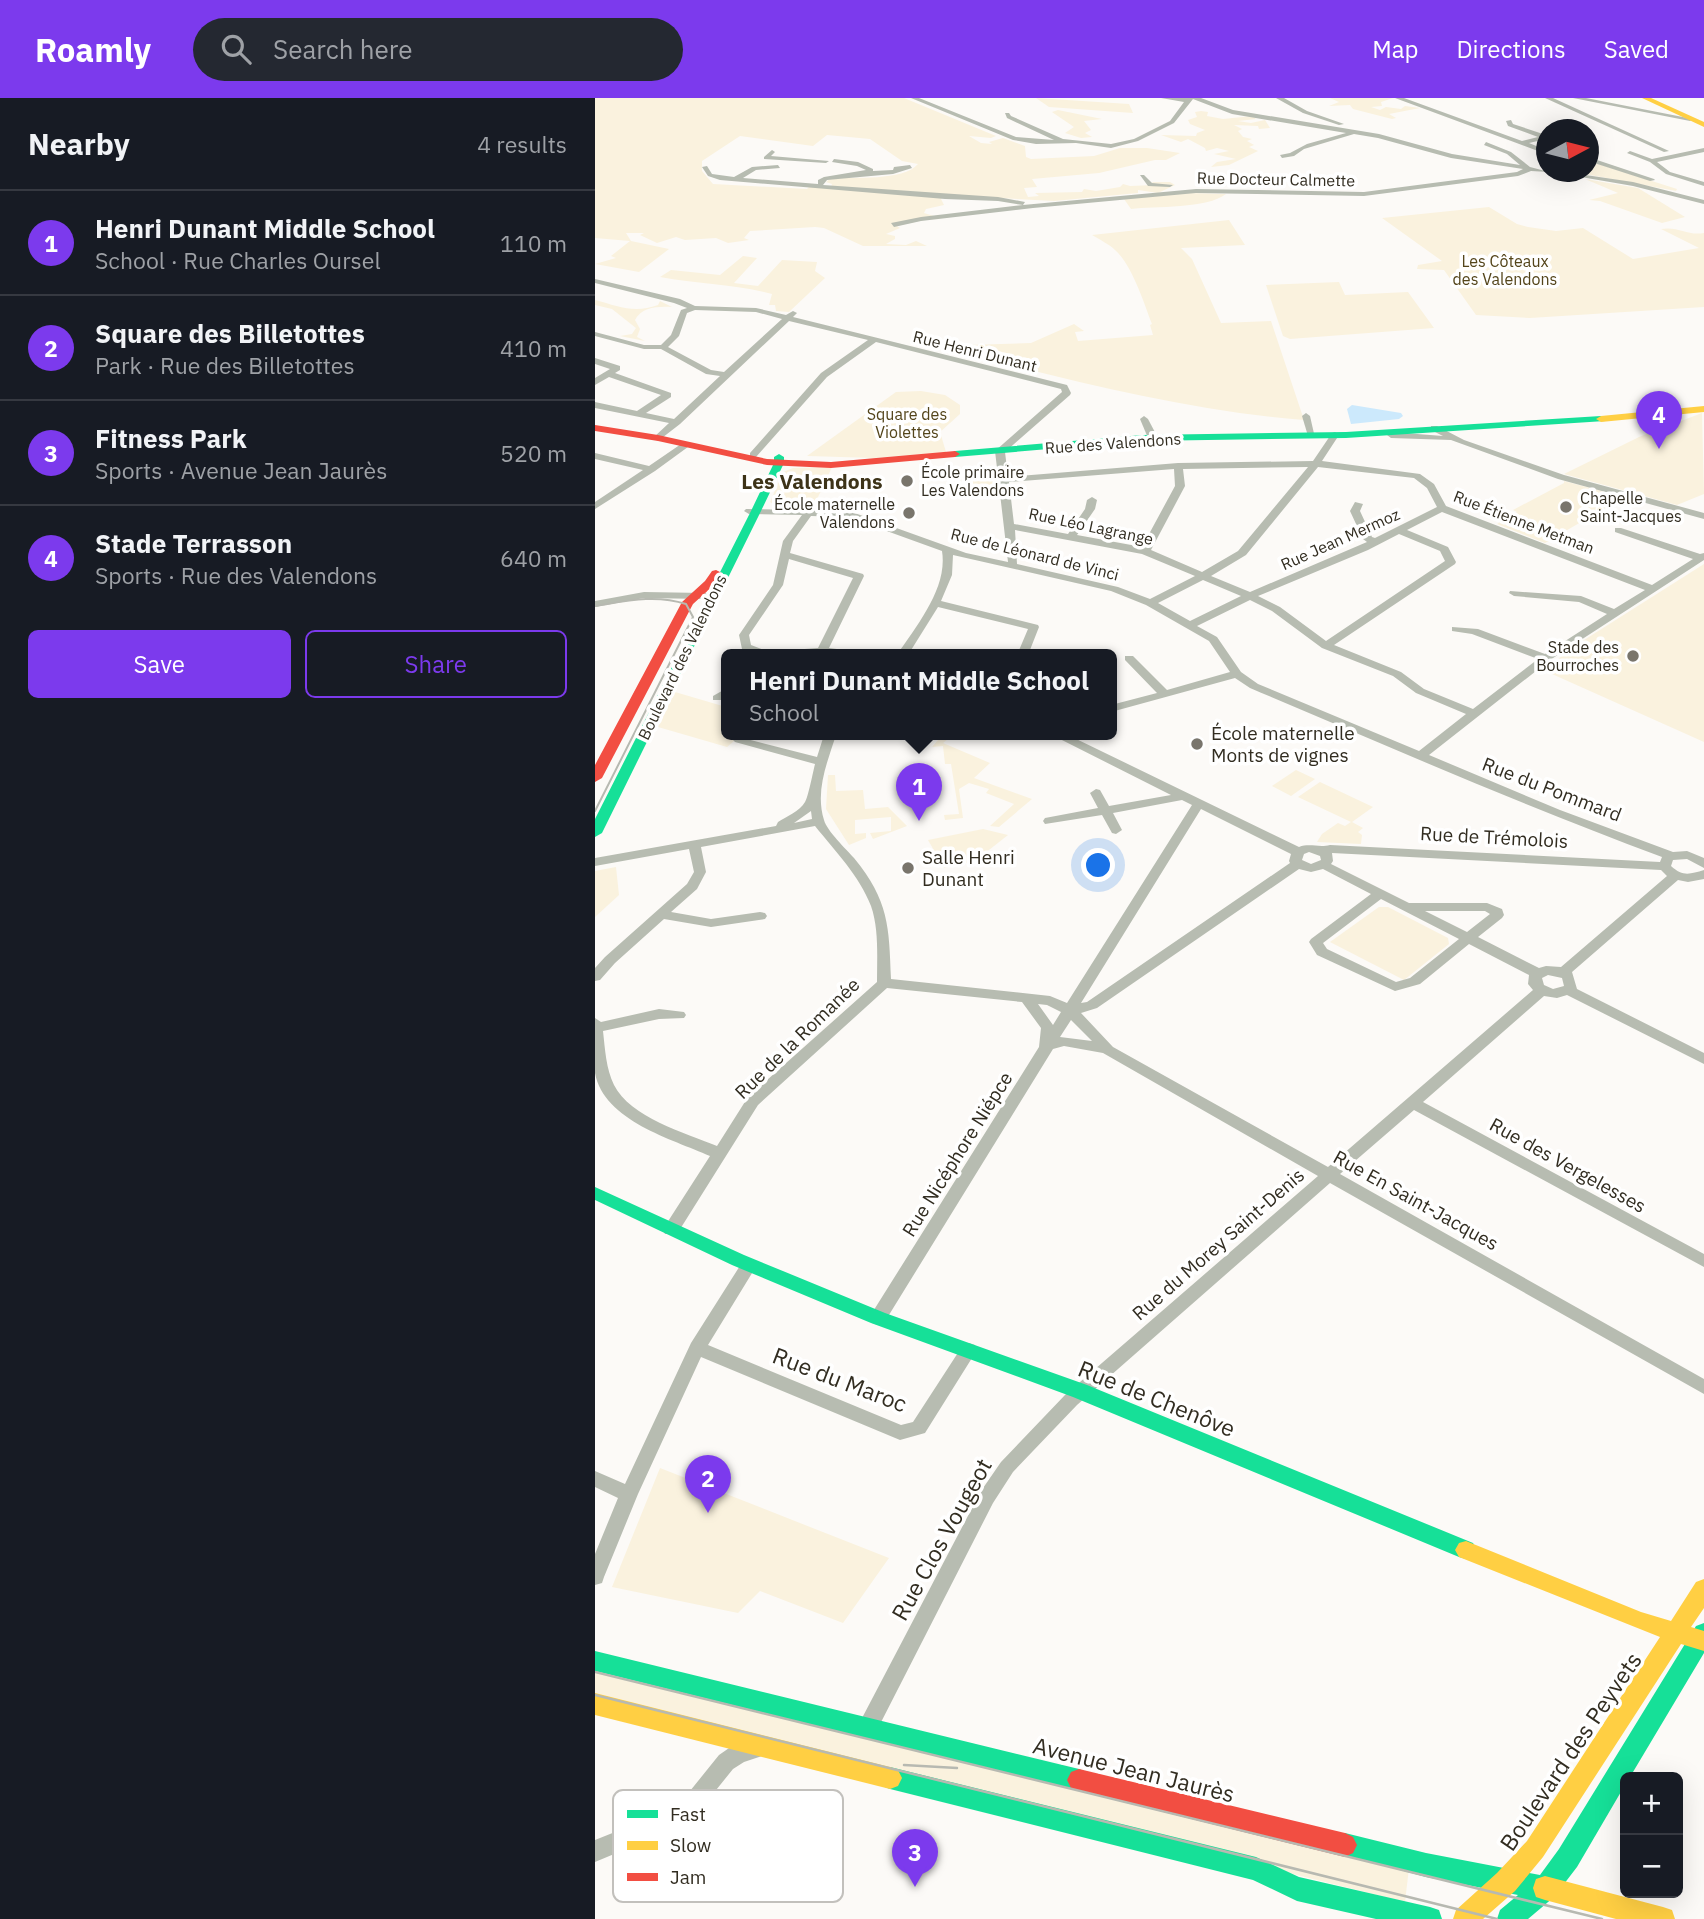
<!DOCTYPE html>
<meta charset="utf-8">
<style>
:root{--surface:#171b24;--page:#242831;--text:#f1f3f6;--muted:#9ea1a6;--line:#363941;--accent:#7c3aed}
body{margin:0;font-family:"IBM Plex Sans",sans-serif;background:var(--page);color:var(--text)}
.controls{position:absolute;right:21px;bottom:21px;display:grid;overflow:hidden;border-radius:10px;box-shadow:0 7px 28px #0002}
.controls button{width:63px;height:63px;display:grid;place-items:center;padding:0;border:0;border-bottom:2px solid var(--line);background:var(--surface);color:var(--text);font:35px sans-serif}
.compass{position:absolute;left:941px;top:21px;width:63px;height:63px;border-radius:50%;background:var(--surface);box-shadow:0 7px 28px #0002;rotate:83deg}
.you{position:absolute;left:504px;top:768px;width:24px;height:24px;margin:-18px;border:5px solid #fff;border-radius:50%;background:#1a73e8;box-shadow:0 0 0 10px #1a73e833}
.badge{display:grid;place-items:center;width:46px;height:46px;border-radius:50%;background:var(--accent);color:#fff;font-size:23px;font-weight:700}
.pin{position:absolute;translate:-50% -58px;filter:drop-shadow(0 2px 4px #0008)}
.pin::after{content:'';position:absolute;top:37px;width:24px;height:21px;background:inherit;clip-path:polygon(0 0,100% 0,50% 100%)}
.popup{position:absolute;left:126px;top:551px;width:396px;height:91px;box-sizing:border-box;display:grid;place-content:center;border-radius:10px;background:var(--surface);filter:drop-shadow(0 2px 5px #0005);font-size:23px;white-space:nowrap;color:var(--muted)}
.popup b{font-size:26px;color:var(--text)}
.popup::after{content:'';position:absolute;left:50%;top:100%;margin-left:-14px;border:14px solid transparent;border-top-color:var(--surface)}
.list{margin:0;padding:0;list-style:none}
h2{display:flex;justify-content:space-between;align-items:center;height:91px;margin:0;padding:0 28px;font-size:30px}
h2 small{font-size:23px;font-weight:400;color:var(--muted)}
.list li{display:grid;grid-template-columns:46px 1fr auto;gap:21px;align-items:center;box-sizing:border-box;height:105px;padding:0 28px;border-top:2px solid var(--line)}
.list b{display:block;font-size:26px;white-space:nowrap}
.list p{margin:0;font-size:23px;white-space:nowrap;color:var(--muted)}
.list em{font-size:23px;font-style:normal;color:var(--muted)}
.actions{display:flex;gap:14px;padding:21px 28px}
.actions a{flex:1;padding:16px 0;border:2px solid var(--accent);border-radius:10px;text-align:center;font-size:24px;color:var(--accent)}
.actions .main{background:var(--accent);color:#fff}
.icon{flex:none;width:38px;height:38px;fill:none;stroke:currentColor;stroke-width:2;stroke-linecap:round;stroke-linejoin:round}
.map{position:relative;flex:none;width:1109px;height:1821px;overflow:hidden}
header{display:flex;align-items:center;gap:42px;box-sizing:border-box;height:98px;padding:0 35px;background:var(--accent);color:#fff}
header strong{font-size:33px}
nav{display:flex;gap:38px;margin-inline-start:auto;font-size:24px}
.search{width:490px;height:63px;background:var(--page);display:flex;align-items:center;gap:18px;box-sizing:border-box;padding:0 24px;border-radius:38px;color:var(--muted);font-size:26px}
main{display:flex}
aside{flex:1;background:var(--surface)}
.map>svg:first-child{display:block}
.green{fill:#faf2de;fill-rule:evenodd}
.water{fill:#cce9fc}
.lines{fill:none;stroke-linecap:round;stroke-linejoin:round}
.street{fill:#b7bcb1;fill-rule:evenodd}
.fast{fill:#16e098;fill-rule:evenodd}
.slow{fill:#ffcf43;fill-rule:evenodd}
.jam{fill:#f24e42;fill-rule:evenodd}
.tram-far1{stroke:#b7b9b1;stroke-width:2}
.tram{stroke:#b7b9b1;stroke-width:2.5}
.poi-dot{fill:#79756c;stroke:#fff;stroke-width:2.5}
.labels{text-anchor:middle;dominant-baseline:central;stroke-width:7;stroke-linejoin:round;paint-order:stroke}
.far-street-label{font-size:16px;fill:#322d21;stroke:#fff}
.far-park-label{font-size:16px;fill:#54451b;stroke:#fff}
.far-poi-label{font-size:16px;fill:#322d21;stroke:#fff;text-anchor:start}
.poi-label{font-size:19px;fill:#322d21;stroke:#fff;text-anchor:start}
.street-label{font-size:19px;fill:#322d21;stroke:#fff}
.far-district-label{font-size:21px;font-weight:bold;fill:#3d3318;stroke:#fff}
.near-street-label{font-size:23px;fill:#322d21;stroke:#fff}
.key{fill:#fff;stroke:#c2c0bc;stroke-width:2}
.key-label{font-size:19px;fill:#322d21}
</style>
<header>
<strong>Roamly</strong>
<div class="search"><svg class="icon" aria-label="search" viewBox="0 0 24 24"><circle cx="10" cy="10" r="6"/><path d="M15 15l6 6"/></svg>Search here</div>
<nav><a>Map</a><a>Directions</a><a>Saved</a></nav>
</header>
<main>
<aside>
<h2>Nearby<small>4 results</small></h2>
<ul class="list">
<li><span class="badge">1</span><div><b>Henri Dunant Middle School</b><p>School · Rue Charles Oursel</p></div><em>110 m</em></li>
<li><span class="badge">2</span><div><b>Square des Billetottes</b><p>Park · Rue des Billetottes</p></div><em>410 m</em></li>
<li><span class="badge">3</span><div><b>Fitness Park</b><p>Sports · Avenue Jean Jaurès</p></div><em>520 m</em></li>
<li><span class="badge">4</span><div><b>Stade Terrasson</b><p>Sports · Rue des Valendons</p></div><em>640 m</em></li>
</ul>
<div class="actions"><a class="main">Save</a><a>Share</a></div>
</aside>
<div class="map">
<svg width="1109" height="1821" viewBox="0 0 1109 1821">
<rect width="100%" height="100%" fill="#fcfaf7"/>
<g class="green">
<path d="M0 0H309L401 38 396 40 374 38 386 45 397 46 394 44 408 40 430 48 431 59 436 61 499 58 525 50H552L585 55 571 62H560L504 75 437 81 442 89 429 90 433 99 444 98 440 95 487 94 489 91 501 93 525 89 528 86 535 88 559 87 557 84H575L580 87 563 95 543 92V95L459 103 350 97 346 101 349 107 331 111 329 115 342 119 302 128 305 130 291 136 300 138V141L291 146 311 147 321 143 332 148H268L229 130 220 129 155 133 149 140 154 142 133 145 121 140 90 142 81 139 62 145 45 137 49 135H31L36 143 74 151 44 174 0 166 21 160 16 158 35 143 0 140ZM232 37 275 41 307 63 323 66C308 84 258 78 235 81L231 84 237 86 236 89 216 87 212 91 118 86 107 73V63L145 38 218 48Z"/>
<polygon points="441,0 534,6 538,15 454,9"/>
<polygon points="735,0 798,0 786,4 787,8 776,9 785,12 791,9 806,11 810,8 825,10 794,16 801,20 797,21 758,11 755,7 734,8 744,4"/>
<polygon points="463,12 507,21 489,23 496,32 490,35 497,39 486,40 470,35 479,29 457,14"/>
<polygon points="606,13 613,14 612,18 628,21 657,18 661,21 643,23 656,25 670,22 675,30 664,31 663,28 639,27 647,31 643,33 648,39 657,41 652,43 659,47 654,49 663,53 634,67 616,69 622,64 641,61 619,56 634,53 622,50 611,53 610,50 593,41 586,44 566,37 601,38 602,35 610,32 595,26 593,22 602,19 600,14"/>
<polygon points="994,63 1082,91 1081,93 979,74 993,74"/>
<polygon points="990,81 1043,90 1090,119 1067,125 1005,103 994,102 1023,95"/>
<path d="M594 95 631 96C612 111 560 108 536 111L529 101Z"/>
<path d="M894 109 922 126 933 129 961 133 988 130 1038 161 1104 150 1066 131C1084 128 1092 138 1109 135V209L935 220 881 217 849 172 822 171 823 167 847 163 787 120Z"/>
<path d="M634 122 650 147 586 150 597 161 626 225 676 223 709 322C583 312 461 278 339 248L436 245 479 226 489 233 480 234 483 243 558 237 555 227 557 226C549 205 537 167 520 152 514 146 505 142 497 137Z"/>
<path d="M148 158 162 160 139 185 163 188 187 162 222 164 220 173 230 180 194 214 181 213 180 207H174L177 196C140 186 103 186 65 179L76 172 125 177Z"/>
<polygon points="744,184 750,197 813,194 839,230 695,241 688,238 671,187"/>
<path d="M0 202C23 208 39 216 63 207L65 203 77 209C64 208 46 209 40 222L45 231 42 239 50 243 25 238 37 236 41 230 17 211 0 207Z"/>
<polygon points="326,293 350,297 365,307 365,316 345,334 351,354 279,360 212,358 301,294"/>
<polygon points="1107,315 1109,396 1082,407 969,376 1044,339"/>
<polygon points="237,369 218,410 180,407 175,404 188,374 198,370"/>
<polygon points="401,371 403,390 372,391 371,372"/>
<polygon points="969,383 1029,399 950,445 902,426 922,414 918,412 969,385"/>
<polygon points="1109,466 1109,644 948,572 986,544"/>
<polygon points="80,594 131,609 132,637 146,637 132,649 63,629"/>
<polygon points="354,637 358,637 348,645 395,665 379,680 437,701 404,729 395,728 419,706 391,695 394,691 374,685 364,691 368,720 350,722 349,717 364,716 356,666 350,666 348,648 337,649 343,642"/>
<polygon points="701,672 720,681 696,698 677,688"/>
<polygon points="233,677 240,677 241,693 268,692 270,711 293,709 312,728 278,741 275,735 296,733 296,719 260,722 260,736 271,735 271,740 254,747 231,711"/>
<polygon points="725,684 778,709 757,724 768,730 763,734 767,737 766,746 722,744 727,736 743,725 750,728 756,724 703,699"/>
<polygon points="388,731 413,737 380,763 349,770 333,742"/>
<polygon points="21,769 24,797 0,819 0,773"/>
<polygon points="784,809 793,809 853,840 854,846 809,882 735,844"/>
<polygon points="65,1370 294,1460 248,1525 165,1493 143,1515 17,1489"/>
<polygon points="0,1570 814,1770 810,1804 0,1601"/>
</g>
<polygon class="water" points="757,307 806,315 808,318 804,321 756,326 752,311"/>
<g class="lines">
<g class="street">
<polygon points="316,0 324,0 421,39 459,42 412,20 410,15 414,15 416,18 468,41 516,46 539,41 575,23 589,4 566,0 606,0 638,12 784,36 857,56 925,67 912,56 889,47 891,44 916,54 935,69 954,74 936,73 923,78 769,98 601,95 438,110 326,123 299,129 296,125 326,119 428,107 403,103 350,101 125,82 113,78 107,69 112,68 117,76 139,79 157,69 183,67 185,70 161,72 148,80 223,86 223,82 229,79 271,72 262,68 237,64 239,61 263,64 278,71 278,73 298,72 299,69 315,67 317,70 298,76 232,82 228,87 403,99 430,104 428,107 601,91 769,94 922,74 928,71 856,60 783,40 759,36 709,51 699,58 687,60 685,57 695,55 712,46 751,35 637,16 598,1 579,25 543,43 516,50 481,45 441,46 418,42"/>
<polygon points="681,0 689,0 712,13 749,26 744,27 708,15"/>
<polygon points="800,0 809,0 927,43 943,39 913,28 911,23 916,22 918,26 951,37 951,41 934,45 951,52 951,56"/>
<polygon points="950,0 958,0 1074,53 1069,54"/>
<polygon points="978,0 991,0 1098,21 1095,23"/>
<polygon points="1109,50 1109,54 1062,64 1075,74 1109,84 1109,88 1071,76 1055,64 1032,55 1035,53 1057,61"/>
<polygon points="177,52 180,54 176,58 234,63 231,65 169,61 169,59"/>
<polygon points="993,59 1059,81 1060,82 1055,83 993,63"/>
<polygon points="957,74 970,74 1038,84 1109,102 1109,106 1038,88"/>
<polygon points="545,77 549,77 557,85 578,87 575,89 553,88"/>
<path d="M0 181 85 201 100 208 161 210 191 217 198 213 202 215 198 219 472 287 476 295 475 297 410 354 413 379 583 365 718 363 737 335 740 334 744 337 727 363 825 376 839 386 851 408 1057 487 1098 461 1020 434V430H1026L1105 456 1109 455V462L955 562 834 657 965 712 1078 754 1092 753 1109 760V770L1092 761 1078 762 1076 768C1088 779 1095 776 1109 772V781L1093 784 1083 782 977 874 982 891 1109 955V966L972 897 962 900 949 898 828 1004 1109 1156V1169L819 1012 745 1076 1109 1281V1296L735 1085 482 1307 418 1374 398 1405 280 1636 273 1639 266 1636 263 1629 266 1622 386 1393 406 1364 470 1297 723 1078 508 955 469 948 458 951 289 1225 283 1227 277 1225 275 1220 277 1215 444 949 446 930 427 904 292 890 163 1007 82 1136H70L68 1132 70 1128 115 1058C77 1041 9 1023 0 975 0 958 0 938 0 920L6 924 64 911 89 914 91 917 89 920 64 921 8 933C10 951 11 971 19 987 35 1019 90 1035 122 1048L153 999 282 884C282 859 284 831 276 808 264 777 240 753 220 728L106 749 111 774 102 791 76 814 116 821 165 814 170 815 172 818 170 821 116 829 69 821 20 865 5 882 0 883V870L10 859 92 786 99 774 94 751 0 768V760L181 728 183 724C191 719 205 713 210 704 213 700 218 674 220 666L140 644 138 642 144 639 222 659 229 637H241C232 665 220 693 229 722 232 733 251 751 259 760 294 803 294 828 296 881L455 898 472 905 597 707 587 702 518 715 527 732 521 736 517 735 507 717 450 726 448 723 450 720 503 710 495 695 501 691 505 692 514 708 576 697 457 637H473L704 749C715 745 724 750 735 747L1065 764 1067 759C927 707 792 648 655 590L640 580 516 614V607L562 595 530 562V558H538L572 592 635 574 614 543 551 507 516 493 358 457 357 477 346 503 443 527 444 529 433 557H422L433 531 343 509 313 557H302C322 527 353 490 347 453L253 419 216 418 198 443 195 455 268 476 269 478 234 550 265 554 270 557H162L147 551 144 537 178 487 188 443 207 417 154 416 149 413 151 411 254 413 371 455 413 464 400 353 467 294 466 291 281 244 232 279 161 359H155V355L226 275 273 242 194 223 85 326 63 343 58 340 74 325 0 310V304L42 313 66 297 14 279 0 287V280L15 271 0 266V260L25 268V272L20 275 76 295V299L51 315 79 321 125 278 111 276 66 251H49L0 238V234L49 247H66L76 237 86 212 92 210 79 205 0 185ZM100 212 161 214 187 221 129 274 116 272 73 249 84 238 92 215ZM713 369 643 453 607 474 556 452 590 388 588 371ZM723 369 819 380 832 390 842 409 780 440 777 439 765 413 768 406 760 404 755 413 768 441 772 444 655 494 616 478 651 457ZM579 371 580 388 547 449 482 437 500 411 502 402 497 399 492 402 490 411 473 436 419 426 414 384ZM847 414 1050 492 1019 511 986 498 915 493 914 495 919 498 984 504 1012 516 950 556 883 531 857 529V533L877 536 943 561 878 611 829 591 806 574 739 547 860 466 861 464 853 449 812 432ZM420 432 547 456 600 478 555 501 523 489 422 466ZM804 436 845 453 850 463 731 543 685 509 663 498 773 452ZM194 461 258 480 223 550 183 553 169 552 156 547 154 537 188 487ZM608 482 646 498 595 523 563 505ZM655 502 677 513 727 550 798 578 821 595 871 616 824 653 663 586 646 574 622 539 602 528ZM606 711 696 756 694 763 695 765 492 904 486 905ZM216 713 217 721 199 725ZM714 754 725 758 726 762 716 766 707 762 709 756ZM737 755 1066 772 1072 778 966 869 951 868 944 870 883 839 907 820 909 817 907 811 892 805H814L736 766 738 763ZM704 771 716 774 728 771 776 796 716 841 714 844 722 857 800 893 825 886 874 846 934 877 933 886 938 892 733 1069 518 949 486 915 502 910ZM786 801 864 841 815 880 801 884 732 851 728 845ZM830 813H890L895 816 872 834ZM953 877 967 880 969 888 958 891 949 887 947 880ZM443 906 452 907 466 914 458 927ZM476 922 497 943 465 939Z"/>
<polygon points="711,315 715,318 720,340 713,338 707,318"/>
<polygon points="549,318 553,321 563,340 561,342 553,340 545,321"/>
<polygon points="836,328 842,328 869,342 969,377 1109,415 1109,421 963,381 856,342 796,340 792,337 796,334 848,338 836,332"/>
<polygon points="89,344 97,346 60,373 0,411 0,404 48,372 0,361 0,355 54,368"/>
<polygon points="49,494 110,495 115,498 110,501 49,500 0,509 0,503"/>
<polygon points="132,590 132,599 126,602 118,602 118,598"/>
<polygon points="154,1161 160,1163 162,1167 113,1247 306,1327 318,1324 368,1247 374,1245 380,1247 382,1252 330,1335 305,1342 106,1259 43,1396 9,1479 7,1485 0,1487 0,1456 23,1400 0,1389 0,1373 30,1386 96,1245 148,1163"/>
<polygon points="160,1641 167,1644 170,1651 167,1658 149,1664 138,1671 109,1707 79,1731 0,1764 0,1742 65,1716 95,1693 124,1657 137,1648"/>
</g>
<g class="fast">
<polygon points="1006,318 1011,321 1010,323 751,340 548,343 360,359 355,356 360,353 548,337 751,334"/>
<polygon points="184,356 189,359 189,365 166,413 7,735 0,739 0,721 156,413 179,365 179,359"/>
<polygon points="0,1089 149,1157 290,1215 492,1287 878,1445 882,1452 878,1459 871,1461 864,1459 478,1299 276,1225 137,1167 0,1102"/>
<polygon points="1109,1525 1109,1555 1035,1679 1030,1679 1030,1687 982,1769 959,1799 933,1821 902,1821 905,1812 923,1797 831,1779 742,1755 738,1747 742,1739 750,1735 831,1755 945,1777 964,1751 1101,1528"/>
<polygon points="0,1553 484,1671 492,1674 496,1682 492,1690 484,1693 0,1573"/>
<polygon points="295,1669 661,1759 704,1779 835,1809 844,1812 847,1821 781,1821 702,1803 658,1782 295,1691 287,1688 283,1680 287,1672"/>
</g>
<g class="slow">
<polygon points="1047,0 1056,0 1109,24 1109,29"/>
<polygon points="1109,308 1109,314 1006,324 1001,321 1006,318"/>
<polygon points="871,1443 1046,1514 1076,1523 1101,1484 1109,1481 1109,1510 1096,1529 1109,1533 1109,1553 1086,1546 948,1759 920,1793 888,1821 858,1821 861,1812 902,1775 932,1743 1065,1539 864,1459 860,1452 864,1445"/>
<polygon points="0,1595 295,1669 303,1672 307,1680 303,1688 295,1691 0,1617"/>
<polygon points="950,1778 1068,1809 1077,1812 1080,1821 1021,1821 950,1802 941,1799 938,1790 941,1781"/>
</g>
<g class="jam">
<polygon points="0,327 63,337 172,361 236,364 360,353 365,356 360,359 236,370 172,367 63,343 0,333"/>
<polygon points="121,472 127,475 119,487 98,506 7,680 0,684 0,667 87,504 110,483 117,473"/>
<polygon points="484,1671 750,1735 758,1739 762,1747 758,1755 750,1759 484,1693 476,1690 472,1682 476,1674"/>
</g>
<path class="tram-far1" d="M0 508C31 503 60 496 91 506L98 519 0 713"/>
<g class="tram">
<polyline points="0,1574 1007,1821"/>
<polyline points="0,1597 902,1821"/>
<polyline points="309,1667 362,1670"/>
</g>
</g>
<g class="poi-dot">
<circle cx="312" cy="383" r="7"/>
<circle cx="971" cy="409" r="7"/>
<circle cx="314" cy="415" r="7"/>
<circle cx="1038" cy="558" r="7"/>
<circle cx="602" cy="646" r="7"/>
<circle cx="313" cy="770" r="7"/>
</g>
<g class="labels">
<g class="far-street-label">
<text transform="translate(681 81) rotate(1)">Rue Docteur Calmette</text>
<text transform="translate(380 253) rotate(14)">Rue Henri Dunant</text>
<text transform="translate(518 345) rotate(-4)">Rue des Valendons</text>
<text transform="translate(929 424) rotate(21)">Rue Étienne Metman</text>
<text transform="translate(496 428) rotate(12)">Rue Léo Lagrange</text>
<text transform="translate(745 441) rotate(-24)">Rue Jean Mermoz</text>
<text transform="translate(440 456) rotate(14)">Rue de Léonard de Vinci</text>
<text transform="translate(87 559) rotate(-64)">Boulevard des Valendons</text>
</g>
<g class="far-park-label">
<text x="910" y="163">Les Côteaux<tspan x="910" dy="18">des Valendons</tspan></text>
<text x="312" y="316">Square des<tspan x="312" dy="18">Violettes</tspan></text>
</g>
<g class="far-poi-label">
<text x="326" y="374">École primaire<tspan x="326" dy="18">Les Valendons</tspan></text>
<text x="985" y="400">Chapelle<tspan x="985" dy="18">Saint-Jacques</tspan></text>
<text x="300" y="406" text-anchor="end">École maternelle<tspan x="300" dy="18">Valendons</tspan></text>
<text x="1024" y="549" text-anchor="end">Stade des<tspan x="1024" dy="18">Bourroches</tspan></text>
</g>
<g class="poi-label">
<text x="616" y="635">École maternelle<tspan x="616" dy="22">Monts de vignes</tspan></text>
<text x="327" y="759">Salle Henri<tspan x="327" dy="22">Dunant</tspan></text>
</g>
<g class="street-label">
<text transform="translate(957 691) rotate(21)">Rue du Pommard</text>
<text transform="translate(899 739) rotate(3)">Rue de Trémolois</text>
<text transform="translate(202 940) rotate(-44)">Rue de la Romanée</text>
<text transform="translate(362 1056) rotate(-58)">Rue Nicéphore Niépce</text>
<text transform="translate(973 1067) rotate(29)">Rue des Vergelesses</text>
<text transform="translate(821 1102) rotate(29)">Rue En Saint-Jacques</text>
<text transform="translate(623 1146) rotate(-41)">Rue du Morey Saint-Denis</text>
</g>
<g class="far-district-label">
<text x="217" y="383">Les Valendons</text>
</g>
<g class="near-street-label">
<text transform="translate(245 1281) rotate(21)">Rue du Maroc</text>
<text transform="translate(562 1300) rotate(22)">Rue de Chenôve</text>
<text transform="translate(346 1441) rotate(-61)">Rue Clos Vougeot</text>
<text transform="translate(975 1653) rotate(-56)">Boulevard des Peyvets</text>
<text transform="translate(539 1671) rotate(14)">Avenue Jean Jaurès</text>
</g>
</g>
<rect x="18" y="1692" width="230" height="112" rx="10" class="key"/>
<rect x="32" y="1712" width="31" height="8" fill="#16e098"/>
<rect x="32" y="1743" width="31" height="9" fill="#ffcf43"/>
<rect x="32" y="1775" width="31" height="8" fill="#f24e42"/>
<g class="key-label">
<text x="75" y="1723">Fast</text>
<text x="75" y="1754">Slow</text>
<text x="75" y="1786">Jam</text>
</g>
</svg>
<div class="controls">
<button>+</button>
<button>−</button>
</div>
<svg class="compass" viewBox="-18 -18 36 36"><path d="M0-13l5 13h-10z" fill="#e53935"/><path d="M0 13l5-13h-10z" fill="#9ea1a6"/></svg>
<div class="you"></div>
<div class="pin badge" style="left:324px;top:723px">1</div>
<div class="popup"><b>Henri Dunant Middle School</b>School</div>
<div class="pin badge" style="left:113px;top:1415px">2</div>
<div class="pin badge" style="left:320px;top:1789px">3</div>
<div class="pin badge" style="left:1064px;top:351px">4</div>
</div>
</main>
